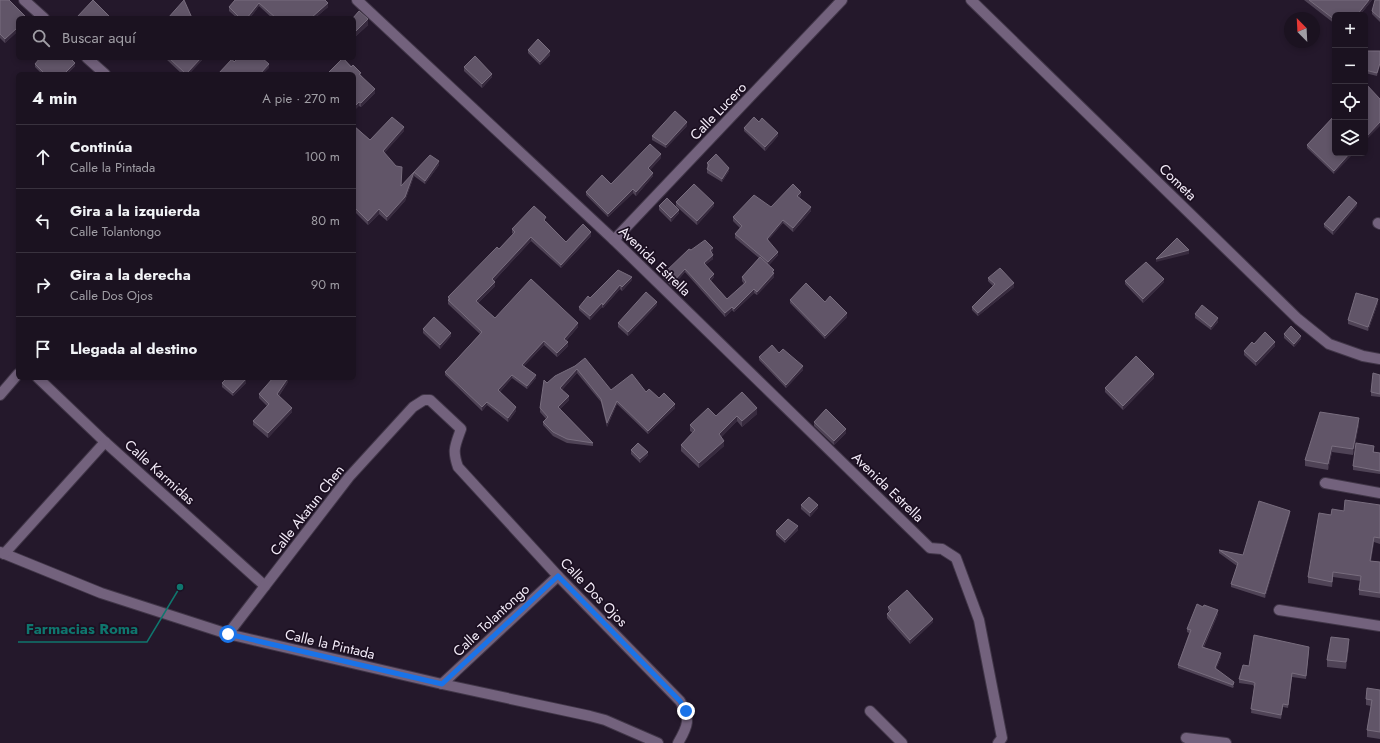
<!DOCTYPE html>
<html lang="es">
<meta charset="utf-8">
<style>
:root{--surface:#1b1220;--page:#241b29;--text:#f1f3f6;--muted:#a09ea5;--line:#39323e}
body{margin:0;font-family:Jost,sans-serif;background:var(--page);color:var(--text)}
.controls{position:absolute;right:12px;top:12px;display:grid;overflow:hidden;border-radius:6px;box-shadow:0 2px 6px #0003}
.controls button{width:36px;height:36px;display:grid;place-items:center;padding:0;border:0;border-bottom:1px solid var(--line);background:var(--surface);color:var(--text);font:20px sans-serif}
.compass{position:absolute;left:1284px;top:12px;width:36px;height:36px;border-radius:50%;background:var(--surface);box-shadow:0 2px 6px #0003;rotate:336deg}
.stop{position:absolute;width:12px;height:12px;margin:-9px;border:3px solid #1a73e8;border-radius:50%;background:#fff}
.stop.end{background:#1a73e8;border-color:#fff;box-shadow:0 1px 4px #0008}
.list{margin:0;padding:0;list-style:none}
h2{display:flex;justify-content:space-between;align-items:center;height:52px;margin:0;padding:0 16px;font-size:17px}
h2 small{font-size:13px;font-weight:400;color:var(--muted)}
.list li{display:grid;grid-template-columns:26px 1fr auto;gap:12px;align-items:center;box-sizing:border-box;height:64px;padding:0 16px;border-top:1px solid var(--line)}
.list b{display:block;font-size:15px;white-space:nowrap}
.list p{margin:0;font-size:13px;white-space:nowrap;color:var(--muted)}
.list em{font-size:13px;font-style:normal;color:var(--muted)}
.icon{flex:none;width:22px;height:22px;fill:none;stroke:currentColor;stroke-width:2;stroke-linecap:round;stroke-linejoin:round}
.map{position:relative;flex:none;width:1380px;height:743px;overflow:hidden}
.search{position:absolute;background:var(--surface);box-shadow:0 2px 6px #0003;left:16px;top:16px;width:340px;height:44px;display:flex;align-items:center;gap:10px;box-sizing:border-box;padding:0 14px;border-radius:6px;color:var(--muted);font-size:15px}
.panel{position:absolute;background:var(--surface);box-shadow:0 2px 6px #0003;left:16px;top:72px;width:340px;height:308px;border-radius:6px}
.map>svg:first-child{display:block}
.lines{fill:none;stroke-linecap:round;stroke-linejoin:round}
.minor-casing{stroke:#413648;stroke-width:12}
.minor{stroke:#73627d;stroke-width:10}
.wall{fill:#4f4356}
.shaded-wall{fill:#372a3e}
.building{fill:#615568;stroke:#786d7e}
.route{stroke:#1a73e8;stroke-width:5}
.labels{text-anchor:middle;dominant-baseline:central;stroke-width:3.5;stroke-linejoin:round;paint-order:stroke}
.street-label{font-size:14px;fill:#f4ecf9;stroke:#1b0f21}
.leader{fill:none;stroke:#0f766e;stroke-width:1.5}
.callout-dot{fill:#0f766e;stroke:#1b0f21;stroke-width:1.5}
.callout-label{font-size:15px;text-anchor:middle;font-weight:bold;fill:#0f766e;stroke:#1b0f21;stroke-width:3.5;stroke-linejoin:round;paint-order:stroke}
</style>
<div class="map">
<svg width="1380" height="743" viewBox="0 0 1380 743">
<rect width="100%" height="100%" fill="#24182b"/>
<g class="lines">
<g class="minor-casing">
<g id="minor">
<polyline points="24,0 44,18"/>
<polyline points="357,0 614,240 930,548 942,549 956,558 979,620 1002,738 998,743"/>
<polyline points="971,0 1298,319 1329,344 1363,356 1380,359"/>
<polyline points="87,58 105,74"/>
<polyline points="1378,223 1380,224"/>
<polyline points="614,240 842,0"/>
<polyline points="38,378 105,442 265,586"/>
<polyline points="0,395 18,374"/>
<polyline points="1325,483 1380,493"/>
<polyline points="0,552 101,593 228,634 442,684 590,716 605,720 658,743"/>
<polyline points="4,554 105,442"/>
<polyline points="1279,610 1380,626"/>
<path d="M228 634 349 477 413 407 424 400H430L461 429C455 446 452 450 458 467L558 576 680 701C691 719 688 726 678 743"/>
<polyline points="442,684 558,576"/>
<polyline points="870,711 902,743"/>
<polyline points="1186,738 1226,743"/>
</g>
</g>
<use href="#minor" class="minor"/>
</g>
<g class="wall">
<polygon points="0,0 25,18 18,27 17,32 5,43 0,38"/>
<polygon points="235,0 328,7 315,18 272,18 259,6 250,18 237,18 229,11 229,7"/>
<polygon points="1304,0 1372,0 1360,15 1335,15 1335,24"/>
<polygon points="1380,0 1380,22 1372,14 1372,11"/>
<polygon points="354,18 368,25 355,37 354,36"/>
<polygon points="528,50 550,55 540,65 528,53"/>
<polygon points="1365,51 1380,51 1377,76 1365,73"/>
<polygon points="165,58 204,58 189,74 182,74"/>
<polygon points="343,58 361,75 375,93 361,107 359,106"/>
<polygon points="35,64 75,66 67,74 42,74 35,67"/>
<polygon points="464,67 492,77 482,88 464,71"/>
<polygon points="1335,115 1334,174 1307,148 1307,145"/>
<polygon points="759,122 778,136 765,151 744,131 744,128"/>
<polygon points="354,126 370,140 404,131 384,153 401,186 414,176 405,201 387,221 379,214 368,225 354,211"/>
<polygon points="687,126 666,148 652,140 652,136"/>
<polygon points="661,158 650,170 653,176 636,196 633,193 608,217 586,195 586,192 611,184"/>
<polygon points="707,163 729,171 722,182 707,173 707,169 708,167 707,167"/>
<polygon points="439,165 425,184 414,176 414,172"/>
<polygon points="801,196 799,197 811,211 793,232 783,223 768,240 778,255 769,265 774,270 774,277 757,295 754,293 734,312 732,310 725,317 685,272 672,287 663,278 663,274 691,250 713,251 711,253 713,259 705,265 714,277 711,281 727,299 744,284 742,281 742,277 759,258 735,238 735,234 740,228 733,221 733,217 771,207"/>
<polygon points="676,202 714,206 697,225 676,206"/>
<polygon points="659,206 679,213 671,222 659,210"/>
<polygon points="1357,206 1333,235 1324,227 1324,224"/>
<polygon points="546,221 566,242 591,236 561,268 531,241 494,281 495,286 478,303 495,318 578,327 566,341 568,346 557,357 544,345 524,366 536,378 527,389 512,378 500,392 516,411 508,422 487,405 482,411 445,375 445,372 480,334 448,304 448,297 499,249 513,234 512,233 512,229"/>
<polygon points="988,278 1014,287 978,316 972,310 972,307 993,286 988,281"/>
<polygon points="632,280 622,291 620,289 603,308 602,307 590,320 579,310 579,307 590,298"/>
<polygon points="1125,281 1164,282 1143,303 1125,284"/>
<polygon points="790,300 825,302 847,317 825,339 790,303"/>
<polygon points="1378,303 1368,331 1348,324 1348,320"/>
<polygon points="657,305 628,336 618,327 618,323"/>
<polygon points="1195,314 1218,322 1211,330 1195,318"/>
<polygon points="423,329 451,336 440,349 423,333"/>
<polygon points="1284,334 1301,339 1294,347 1284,338"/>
<polygon points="1254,344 1275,346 1256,366 1244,355 1244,351"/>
<polygon points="779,353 803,370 786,388 759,360 759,357"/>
<polygon points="575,366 611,390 646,392 659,398 675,408 648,434 617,404 607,427 601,402 577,373 562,390 569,400 560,409 593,443 593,446 567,443 553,436 543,425 543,422 546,419 540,412 540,408 547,383"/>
<polygon points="1380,375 1380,397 1371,396 1371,392"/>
<polygon points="1154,378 1123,410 1105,392 1105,388"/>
<polygon points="288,382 279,396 292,412 268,438 253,425 253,421 267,406 259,398 259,394"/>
<polygon points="222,383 246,383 233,396 222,387"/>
<polygon points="757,414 742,427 737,421 721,437 724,446 699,468 681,451 681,445 693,433 690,431 690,425 716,416"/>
<polygon points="814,422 846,433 834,445 814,426"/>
<polygon points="1359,424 1353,455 1332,452 1328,470 1305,466 1305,460"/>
<polygon points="1374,449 1374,452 1380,453 1380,474 1353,470 1353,466"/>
<polygon points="631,450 648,455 640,463 631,454"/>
<polygon points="801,505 818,508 810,517 801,509"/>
<polygon points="1380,505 1380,544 1374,542 1371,561 1380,562 1380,598 1359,595 1359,590 1361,581 1333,577 1332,587 1308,583 1308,577 1331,515 1344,511"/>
<polygon points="1290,514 1265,598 1231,587 1231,584 1237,566 1219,553 1219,550 1243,555"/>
<polygon points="798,530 785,543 776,535 776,531"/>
<polygon points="888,607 933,622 910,644 887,618 887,614 890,612 888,610"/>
<polygon points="1218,614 1204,647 1221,657 1216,669 1234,686 1233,688 1178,668 1178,665 1189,633 1187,632 1187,629"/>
<polygon points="1349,646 1346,669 1327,667 1327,660"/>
<polygon points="1309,651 1306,679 1292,677 1288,708 1283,707 1281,719 1251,713 1254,687 1253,685 1239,683 1239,679 1249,666"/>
<polygon points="1380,690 1380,739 1367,737 1367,730 1371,706 1366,705 1366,699"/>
</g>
<g class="shaded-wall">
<polygon points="1369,0 1372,0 1360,15 1357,15"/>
<polygon points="259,3 259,6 250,18 247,18"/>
<polygon points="328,3 328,7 315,18 311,18"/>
<polygon points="368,19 368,25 355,37 355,32"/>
<polygon points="18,23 18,27 17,32 5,43 5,39"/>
<polygon points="550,51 550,55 540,65 540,62"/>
<polygon points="201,58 204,58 189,74 186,74"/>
<polygon points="75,63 75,66 67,74 64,74"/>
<polygon points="1380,63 1380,66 1377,76 1377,73"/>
<polygon points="269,64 269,68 263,74 260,74"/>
<polygon points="492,74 492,77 482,88 482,84"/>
<polygon points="375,89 375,93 361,107 361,103"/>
<polygon points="359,102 359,106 354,111 354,107"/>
<polygon points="687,122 687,126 666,148 666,145"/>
<polygon points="1380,122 1380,126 1365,141 1365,138"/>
<polygon points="404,127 404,131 383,155 383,151"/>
<polygon points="778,133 778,136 765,151 765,147"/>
<polygon points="1350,153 1354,153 1334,174 1334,171"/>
<polygon points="661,154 661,158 648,172 648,168"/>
<polygon points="439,161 439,165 425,184 425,181"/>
<polygon points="729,168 729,171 722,182 722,179"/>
<polygon points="414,172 414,176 405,201 387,221 387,217"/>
<polygon points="653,173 653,176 636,196 636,192"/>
<polygon points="633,189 633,193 608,217 608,214"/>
<polygon points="801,192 801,196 797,199 797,196"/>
<polygon points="714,203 714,206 697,225 697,221"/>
<polygon points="1357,203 1357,206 1333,235 1333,231"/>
<polygon points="811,207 811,211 793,232 793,228"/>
<polygon points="379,209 379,214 368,225 368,221"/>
<polygon points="679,210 679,213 671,222 671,218"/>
<polygon points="783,220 783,223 767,242 767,239"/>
<polygon points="591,232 591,236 561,268 561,265"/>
<polygon points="531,237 531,241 492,283 492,279"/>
<polygon points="713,248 713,251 710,254 710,250"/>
<polygon points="1189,250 1189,254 1156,262 1156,259"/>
<polygon points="778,252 778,255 768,266 768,262"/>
<polygon points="713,255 713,259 704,266 704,263"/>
<polygon points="685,269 685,272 672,287 672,283"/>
<polygon points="774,270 774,277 757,295 757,292"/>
<polygon points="714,274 714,277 709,283 709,279"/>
<polygon points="632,277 632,280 622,291 622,287"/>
<polygon points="1164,279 1164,282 1143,303 1143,299"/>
<polygon points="495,282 495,286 476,305 476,301"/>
<polygon points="1014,283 1014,287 978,316 978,313"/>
<polygon points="620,285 620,289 603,308 603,305"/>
<polygon points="754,289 754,293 734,312 734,309"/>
<polygon points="1378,299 1378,303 1368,331 1368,327"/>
<polygon points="657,302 657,305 628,336 628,332"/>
<polygon points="602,303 602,307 590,320 590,316"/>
<polygon points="732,307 732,310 725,317 725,313"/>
<polygon points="847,313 847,317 825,339 825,336"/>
<polygon points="1218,318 1218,322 1211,330 1211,327"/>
<polygon points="578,323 578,327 564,343 564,339"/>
<polygon points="451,333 451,336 440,349 440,345"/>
<polygon points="1301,336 1301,339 1294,347 1294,344"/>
<polygon points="544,341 544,345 522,368 522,365"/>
<polygon points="568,342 568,346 557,357 557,353"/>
<polygon points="1275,342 1275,346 1256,366 1256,362"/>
<polygon points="803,366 803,370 786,388 786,385"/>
<polygon points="577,369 577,373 560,392 560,388"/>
<polygon points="1154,374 1154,378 1123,410 1123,406"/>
<polygon points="512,375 512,378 498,394 498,390"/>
<polygon points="536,375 536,378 527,389 527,386"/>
<polygon points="288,378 288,382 277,398 277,394"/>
<polygon points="246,379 246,383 233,396 233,393"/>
<polygon points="569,396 569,400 558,411 558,407"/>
<polygon points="617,401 617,404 607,427 607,423"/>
<polygon points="487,402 487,405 482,411 482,407"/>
<polygon points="675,404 675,408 648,434 648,431"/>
<polygon points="516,407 516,411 508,422 508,418"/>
<polygon points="292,408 292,412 268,438 268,433"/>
<polygon points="757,408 757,414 742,427 742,421"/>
<polygon points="737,416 737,421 719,440 719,434"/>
<polygon points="1359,418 1359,424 1353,455 1353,449"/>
<polygon points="846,429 846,433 834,445 834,441"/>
<polygon points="724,441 724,446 699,468 699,463"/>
<polygon points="1332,446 1332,452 1328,470 1328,464"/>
<polygon points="648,452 648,455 640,463 640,459"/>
<polygon points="818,505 818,508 810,517 810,513"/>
<polygon points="1290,511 1290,514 1265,598 1265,594"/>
<polygon points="798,526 798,530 785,543 785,540"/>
<polygon points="1374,537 1374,542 1370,566 1370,561"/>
<polygon points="1218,610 1218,614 1202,650 1202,647"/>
<polygon points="933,619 933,622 910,644 910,640"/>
<polygon points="1349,639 1349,646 1346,669 1346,662"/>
<polygon points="1221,653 1221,657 1215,672 1215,668"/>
</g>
<g class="building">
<polygon points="0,0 9,0 25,16 23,18 18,18 18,23 17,28 5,39 0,34"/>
<polygon points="93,0 110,17 108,18 77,18 77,17"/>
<polygon points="184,0 192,18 168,18"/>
<polygon points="235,0 325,0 328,3 311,18 276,18 259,3 247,18 240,18 229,7"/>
<polygon points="1309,0 1369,0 1357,15 1335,15 1335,20"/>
<polygon points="1375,0 1380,0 1380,18 1372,11"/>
<polygon points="359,11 368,19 355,32 354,30 354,18 353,18"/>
<polygon points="538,39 550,51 540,62 528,50"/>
<polygon points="1365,51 1380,51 1380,63 1377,73 1365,70"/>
<polygon points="475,56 492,74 482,84 464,67"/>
<polygon points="40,58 70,58 75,63 64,74 45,74 35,64"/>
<polygon points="169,58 201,58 186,74"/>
<polygon points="238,58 262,58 269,64 260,74 218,74 232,59 234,62"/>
<polygon points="343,58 351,67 353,65 361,73 359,74 375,89 361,103 359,102 354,107 354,74 327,74"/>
<polygon points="1365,83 1380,99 1380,122 1365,138"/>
<polygon points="675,111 687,122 666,145 652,136"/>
<polygon points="1335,115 1335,153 1350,153 1334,171 1307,145"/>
<polygon points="392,117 404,127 383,151 396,166 402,167 401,186 414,172 405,197 387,217 379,209 368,221 354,207 354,126 370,140"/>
<polygon points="754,117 759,122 762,118 778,133 765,147 744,128"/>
<polygon points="650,144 661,154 648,168 653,173 636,192 633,189 608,214 586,192 602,175 611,184"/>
<polygon points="716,154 729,168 722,179 707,169 709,165 707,163"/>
<polygon points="430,155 439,161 425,181 414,172"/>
<polygon points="694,184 714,203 697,221 676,202"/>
<polygon points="793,184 801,192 797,196 811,207 793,228 783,220 767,239 778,252 768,262 735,234 742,226 733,217 754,195 771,207"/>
<polygon points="1349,196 1357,203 1333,231 1324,224"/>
<polygon points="667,198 679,210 671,218 659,206"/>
<polygon points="534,206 546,217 544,220 566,242 583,224 591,232 561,265 531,237 492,279 495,282 476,301 495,318 531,279 578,323 564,339 568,342 557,353 544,341 522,365 536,375 527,386 512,375 498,390 516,407 508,418 487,402 482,407 445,372 482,332 448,300 450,299 448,297 497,247 499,249 515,232 512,229"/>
<polygon points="1177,238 1189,250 1156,259"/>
<polygon points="705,240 713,248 710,250 713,255 704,263 714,274 709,279 727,299 746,282 742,277 760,257 774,270 772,272 774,273 757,292 754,289 734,309 732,307 725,313 685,269 672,283 663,274 689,249 691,250"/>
<polygon points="1146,262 1164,279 1143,299 1125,281"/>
<polygon points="1000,268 1014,283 978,313 972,307 995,284 988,278"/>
<polygon points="618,270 632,277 622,287 620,285 603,305 602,303 590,316 579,307 588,296 590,298"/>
<polygon points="806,283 825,302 830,296 847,313 825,336 790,300"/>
<polygon points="646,292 657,302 628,332 618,323"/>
<polygon points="1356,293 1378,299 1368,327 1348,320"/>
<polygon points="1202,305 1218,318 1211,327 1195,314"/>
<polygon points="434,317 451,333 440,345 423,329"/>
<polygon points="1291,326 1301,336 1294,344 1284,334"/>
<polygon points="1265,332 1275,342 1256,362 1244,351 1252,342 1254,344"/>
<polygon points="772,345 779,353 783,349 803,366 786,385 759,357"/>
<polygon points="1136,356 1154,374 1123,406 1105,388"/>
<polygon points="585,358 611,390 632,374 646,392 649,389 659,398 664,393 675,404 648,431 617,401 607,423 601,399 577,369 560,388 569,396 558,407 593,443 567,439 553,432 543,422 548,417 540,408 544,380 547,383 555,376 575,366"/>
<polygon points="1373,373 1380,375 1380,394 1371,392"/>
<polygon points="227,378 246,378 246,379 233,393 222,383"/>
<polygon points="273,378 288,378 277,394 292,408 268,433 253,421 269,404 259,394"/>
<polygon points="742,392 757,408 742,421 737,416 719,434 724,441 699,463 681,445 695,430 690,425 708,408 716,416"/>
<polygon points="826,409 846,429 834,441 814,422"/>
<polygon points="1320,412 1359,418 1353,449 1332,446 1328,464 1305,460"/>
<polygon points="638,443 648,452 640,459 631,450"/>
<polygon points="1356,443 1374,446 1373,452 1380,453 1380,471 1353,466"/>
<polygon points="809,497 818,505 810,513 801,505"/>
<polygon points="1345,500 1380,505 1380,538 1374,537 1370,561 1380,562 1380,593 1359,590 1361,576 1333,572 1332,582 1308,577 1319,513 1331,515 1332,509 1344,511"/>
<polygon points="1259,501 1290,511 1265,594 1231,584 1238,563 1219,550 1243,555"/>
<polygon points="788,519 798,526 785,540 776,531"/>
<polygon points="907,590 933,619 910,640 887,614 891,610 888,607"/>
<polygon points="1197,604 1203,607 1204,605 1218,610 1202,647 1221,653 1215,668 1234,682 1233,685 1178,665 1191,630 1187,629"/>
<polygon points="1254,635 1309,647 1306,676 1292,673 1288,705 1283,704 1281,715 1251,709 1255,683 1253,682 1239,679 1243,665 1249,666"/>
<polygon points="1331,637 1349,639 1346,662 1327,660"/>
<polygon points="1367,688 1380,690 1380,732 1367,730 1372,700 1366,699"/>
</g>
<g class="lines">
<polyline class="route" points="228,634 442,684 558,576 680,701 686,711"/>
</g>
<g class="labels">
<g class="street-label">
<text transform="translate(718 111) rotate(-46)">Calle Lucero</text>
<text transform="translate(1178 182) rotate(44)">Cometa</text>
<text transform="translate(655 261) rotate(44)">Avenida Estrella</text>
<text transform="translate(160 472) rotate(42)">Calle Karmidas</text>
<text transform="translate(888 487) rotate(44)">Avenida Estrella</text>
<text transform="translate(307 510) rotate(-52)">Calle Akatun Chen</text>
<text transform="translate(594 592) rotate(46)">Calle Dos Ojos</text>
<text transform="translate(491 620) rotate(-43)">Calle Tolantongo</text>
<text transform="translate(330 644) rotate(13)">Calle la Pintada</text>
</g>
</g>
<path class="leader" d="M180 587L147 642H18"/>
<circle class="callout-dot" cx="180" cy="587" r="4"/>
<g class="callout-label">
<text x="82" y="634">Farmacias Roma</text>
</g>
</svg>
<div class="controls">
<button>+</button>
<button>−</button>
<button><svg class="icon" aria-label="locate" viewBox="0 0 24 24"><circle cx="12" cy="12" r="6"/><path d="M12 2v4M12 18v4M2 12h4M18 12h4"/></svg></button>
<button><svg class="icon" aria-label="layers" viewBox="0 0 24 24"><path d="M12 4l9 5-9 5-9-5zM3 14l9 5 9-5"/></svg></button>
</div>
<svg class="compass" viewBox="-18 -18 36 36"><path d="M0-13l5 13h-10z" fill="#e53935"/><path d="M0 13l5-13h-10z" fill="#a09ea5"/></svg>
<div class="stop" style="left:228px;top:634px"></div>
<div class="stop end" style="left:686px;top:711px"></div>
<div class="search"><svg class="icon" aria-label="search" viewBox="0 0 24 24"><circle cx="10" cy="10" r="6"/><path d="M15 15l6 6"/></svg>Buscar aquí</div>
<section class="panel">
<h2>4 min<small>A pie · 270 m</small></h2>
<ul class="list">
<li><svg class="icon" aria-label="ahead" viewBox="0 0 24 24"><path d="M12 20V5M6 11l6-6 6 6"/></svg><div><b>Continúa</b><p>Calle la Pintada</p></div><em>100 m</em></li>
<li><svg class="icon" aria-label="left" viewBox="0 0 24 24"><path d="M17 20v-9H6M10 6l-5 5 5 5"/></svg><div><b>Gira a la izquierda</b><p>Calle Tolantongo</p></div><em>80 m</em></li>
<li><svg class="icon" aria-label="right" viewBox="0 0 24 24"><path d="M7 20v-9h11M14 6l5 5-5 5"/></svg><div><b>Gira a la derecha</b><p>Calle Dos Ojos</p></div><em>90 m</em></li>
<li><svg class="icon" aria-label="arrive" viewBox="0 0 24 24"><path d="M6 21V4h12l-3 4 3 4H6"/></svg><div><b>Llegada al destino</b></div></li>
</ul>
</section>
</div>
